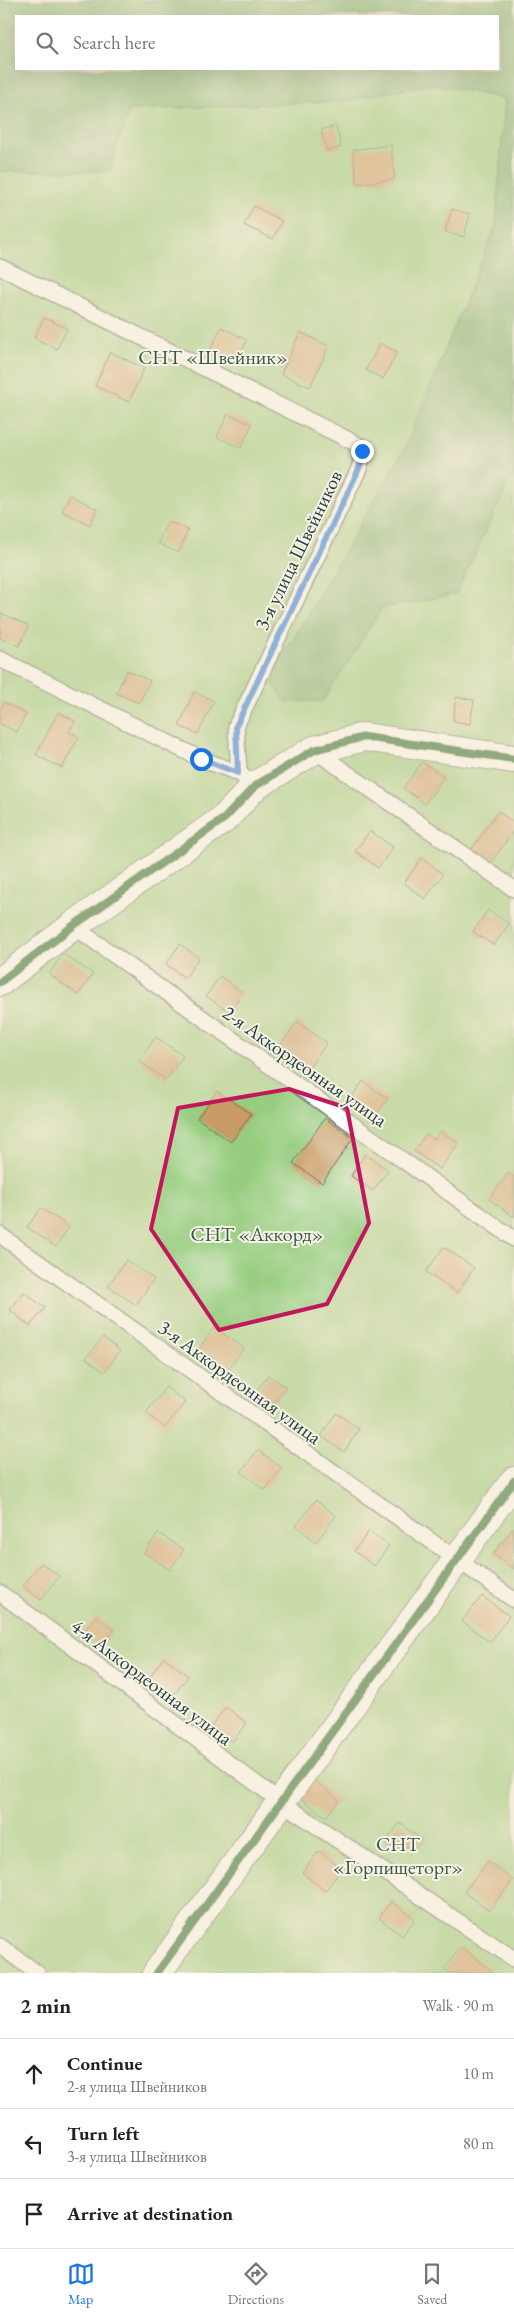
<!DOCTYPE html>
<meta charset="utf-8">
<style>
:root{--surface:#fff;--page:#f6f6f6;--text:#222;--muted:#767676;--line:#e0e0e0;--accent:#1a73e8}
body{margin:0;font-family:"EB Garamond",serif;background:var(--page);color:var(--text)}
.stop{position:absolute;width:15px;height:15px;margin:-11px;border:4px solid #1a73e8;border-radius:50%;background:#fff}
.stop.end{background:#1a73e8;border-color:#fff;box-shadow:0 1px 5px #0008}
.list{margin:0;padding:0;list-style:none}
h2{display:flex;justify-content:space-between;align-items:center;height:65px;margin:0;padding:0 20px;font-size:21px}
h2 small{font-size:16px;font-weight:400;color:var(--muted)}
.list li{display:grid;grid-template-columns:32px 1fr auto;gap:15px;align-items:center;box-sizing:border-box;height:70px;padding:0 20px;border-top:1px solid var(--line)}
.list b{display:block;font-size:19px;white-space:nowrap}
.list p{margin:0;font-size:16px;white-space:nowrap;color:var(--muted)}
.list em{font-size:16px;font-style:normal;color:var(--muted)}
.icon{flex:none;width:28px;height:28px;fill:none;stroke:currentColor;stroke-width:2;stroke-linecap:round;stroke-linejoin:round}
.map{position:relative;flex:none;width:514px;height:1973px;overflow:hidden}
.search{position:absolute;background:var(--surface);box-shadow:0 5px 20px #0002;left:15px;right:15px;top:15px;height:55px;display:flex;align-items:center;gap:12px;box-sizing:border-box;padding:0 18px;border-radius:0px;color:var(--muted);font-size:19px}
.sheet{height:275px;background:var(--surface)}
nav{display:flex;justify-content:space-around;align-items:center;box-sizing:border-box;height:70px;border-top:1px solid var(--line);background:var(--surface);font-size:14px;color:var(--muted)}
nav a{display:grid;justify-items:center;gap:2px}
nav .on{color:var(--accent)}
.map>svg:first-child{display:block}
.green{fill:#96cd7f;stroke:#5a855a}
.forest{fill:#78b06e;stroke:#4c7651;fill-rule:evenodd}
.building{fill:#c99b65}
.lines{fill:none;stroke-linecap:round;stroke-linejoin:round}
.service-casing{stroke:#697869;stroke-width:18}
.minor-casing{stroke:#697869;stroke-width:30}
.service{stroke:#fff;stroke-width:15}
.minor{stroke:#fff;stroke-width:28}
.cycleway-casing{stroke:#f7f3e8;stroke-width:11}
.cycleway{stroke:#1b5e20;stroke-width:8}
.route{stroke:#1a73e8;stroke-width:6}
.marked{fill:none;stroke:#c2185b;stroke-width:4;stroke-linejoin:round}
.labels{text-anchor:middle;dominant-baseline:central;stroke-width:4;stroke-linejoin:round;paint-order:stroke}
.park-label{font-size:20px;fill:#375a43;stroke:#f7f3e8}
.street-label{font-size:20px;fill:#1f3d34;stroke:#f7f3e8}
</style>
<div class="map">
<svg width="514" height="1973" viewBox="0 0 514 1973">
<rect width="100%" height="100%" fill="#f7f3e8"/>
<filter id="ink" filterUnits="userSpaceOnUse"><feTurbulence type="fractalNoise" baseFrequency=".02" numOctaves="2"/><feDisplacementMap in="SourceGraphic" scale="10" xChannelSelector="R" yChannelSelector="G"/><feConvolveMatrix kernelMatrix="1 2 1 2 8 2 1 2 1" color-interpolation-filters="sRGB"/></filter>
<filter id="wash" filterUnits="userSpaceOnUse"><feTurbulence type="fractalNoise" baseFrequency=".0096" numOctaves="4" result="noise"/><feDisplacementMap in="SourceGraphic" scale="20" xChannelSelector="R" yChannelSelector="G"/><feGaussianBlur stdDeviation="1.12" result="paint"/><feColorMatrix in="noise" values="0 0 0 0 0 0 0 0 0 0 0 0 0 0 0 0 0 1.4 0 .05"/><feComposite in="paint" operator="in"/></filter>
<g filter="url(#wash)">
<rect width="100%" height="100%" fill="#f2e5cb"/>
<polygon class="green" points="432,84 505,99 496,225 406,446 270,679 323,701 382,608 456,594 514,471 514,1973 0,1973 0,171 109,171 128,110 343,101"/>
<path class="forest" d="M0 0H514V471L456 594 382 608 323 701 286 702 270 679 406 446 496 225 505 99 432 84 343 101 129 110 109 171H0ZM16 16H498V69H16Z"/>
<g id="blocks">
<g class="building">
<polygon points="336,126 341,147 327,151 321,130"/>
<polygon points="391,145 395,179 357,184 353,150"/>
<polygon points="254,206 282,221 273,239 244,225"/>
<polygon points="452,209 470,214 464,237 445,232"/>
<polygon points="44,318 67,328 57,349 34,338"/>
<polygon points="221,327 247,340 235,365 209,353"/>
<polygon points="300,332 329,346 310,387 281,374"/>
<polygon points="380,343 397,352 383,379 366,370"/>
<polygon points="110,352 144,368 129,402 95,386"/>
<polygon points="228,414 252,424 241,448 217,437"/>
<polygon points="70,495 97,509 90,525 62,511"/>
<polygon points="168,521 188,530 178,553 158,543"/>
<polygon points="1,613 29,626 19,646 0,638"/>
<polygon points="127,670 150,681 139,703 116,693"/>
<polygon points="194,692 214,701 198,734 179,726"/>
<polygon points="456,697 474,700 470,724 453,721"/>
<polygon points="4,702 26,714 17,732 0,724 0,711"/>
<polygon points="58,712 75,721 69,732 79,737 62,768 36,755"/>
<polygon points="422,762 444,777 425,804 403,788"/>
<polygon points="498,811 514,823 514,830 490,864 471,850"/>
<polygon points="370,831 393,847 378,868 355,851"/>
<polygon points="421,858 443,874 425,899 404,883"/>
<polygon points="488,910 509,924 494,945 473,932"/>
<polygon points="180,944 199,958 185,978 166,964"/>
<polygon points="63,954 93,974 78,995 49,974"/>
<polygon points="220,976 243,993 229,1012 206,996"/>
<polygon points="297,1022 327,1043 308,1069 278,1049"/>
<polygon points="156,1037 183,1056 166,1080 139,1061"/>
<polygon points="363,1081 388,1099 374,1118 349,1101"/>
<polygon points="217,1091 251,1114 231,1142 197,1118"/>
<polygon points="325,1118 353,1138 322,1183 293,1163"/>
<polygon points="440,1131 459,1143 440,1169 414,1151 426,1134 434,1139"/>
<polygon points="365,1154 388,1170 373,1191 351,1176"/>
<polygon points="508,1173 514,1177 514,1217 489,1199"/>
<polygon points="41,1208 69,1227 56,1247 27,1227"/>
<polygon points="444,1247 474,1268 457,1293 426,1272"/>
<polygon points="126,1260 154,1279 136,1305 108,1286"/>
<polygon points="24,1292 45,1308 30,1326 10,1310"/>
<polygon points="214,1327 244,1348 226,1372 197,1352"/>
<polygon points="103,1337 120,1351 104,1372 86,1358"/>
<polygon points="268,1375 286,1387 274,1404 256,1392"/>
<polygon points="166,1387 185,1402 165,1428 146,1413"/>
<polygon points="336,1413 359,1429 344,1452 321,1436"/>
<polygon points="258,1450 282,1468 265,1490 241,1472"/>
<polygon points="316,1500 336,1516 316,1542 296,1526"/>
<polygon points="513,1528 514,1530 513,1569 493,1554"/>
<polygon points="369,1531 389,1546 374,1566 354,1551"/>
<polygon points="158,1533 184,1550 170,1570 144,1553"/>
<polygon points="41,1563 59,1576 41,1600 23,1586"/>
<polygon points="482,1596 509,1616 490,1642 462,1621"/>
<polygon points="96,1616 114,1630 102,1647 83,1633"/>
<polygon points="164,1657 188,1676 172,1697 148,1679"/>
<polygon points="226,1707 247,1723 232,1742 211,1726"/>
<polygon points="314,1780 339,1800 326,1817 300,1798"/>
<polygon points="400,1823 422,1840 413,1851 403,1844 397,1851 385,1842"/>
<polygon points="319,1851 342,1869 325,1891 302,1873"/>
<polygon points="488,1861 513,1880 489,1911 464,1892"/>
<polygon points="391,1901 415,1919 402,1936 379,1918"/>
<polygon points="461,1947 491,1970 489,1973 449,1973 444,1969"/>
</g>
</g>
</g>
<g filter="url(#ink)">
<use href="#blocks" fill-opacity="0" stroke="#697869" stroke-width="1"/>
<g class="lines">
<g class="service-casing">
<g id="service">
<path d="M0 267 357 444C363 454 362 460 358 471L236 726 239 773 255 786"/>
<polyline points="0,659 201,759 239,773"/>
<polyline points="314,750 514,889"/>
<polyline points="73,926 514,1239"/>
<polyline points="0,1235 514,1600"/>
<polyline points="0,1593 281,1802 514,1959"/>
<polyline points="0,1946 37,1973"/>
</g>
</g>
<g class="minor-casing">
<g id="minor">
<polyline points="0,982 73,926 225,818 255,786 314,750 364,737 514,759"/>
<polyline points="157,1973 514,1481"/>
</g>
</g>
<use href="#service" class="service"/>
<use href="#minor" class="minor"/>
<g class="cycleway-casing">
<g id="cycleway">
<polyline points="0,982 73,926 225,818 255,786 314,750 364,737 514,759"/>
<polyline points="157,1973 514,1481"/>
</g>
</g>
<use href="#cycleway" class="cycleway"/>
</g>
</g>
<g class="lines" filter="url(#ink)">
<polyline class="route" points="201,759 238,773 236,726 358,471 362,461 362,451"/>
</g>
<path d="M0 0H514V1973H0ZM289 1089 347 1108 369 1223 327 1304 219 1330 151 1229 178 1108Z" fill="#f2e5cb" fill-opacity=".55" fill-rule="evenodd"/>
<path class="marked" d="M289 1089 347 1108 369 1223 327 1304 219 1330 151 1229 178 1108Z"/>
<g class="labels">
<g class="park-label">
<text x="213" y="357">СНТ «Швейник»</text>
<text x="257" y="1234">СНТ «Аккорд»</text>
<text x="398" y="1844">СНТ<tspan x="398" dy="23">«Горпищеторг»</tspan></text>
</g>
<g class="street-label">
<text transform="translate(298 550) rotate(-64)">3-я улица Швейников</text>
<text transform="translate(305 1066) rotate(35)">2-я Аккордеонная улица</text>
<text transform="translate(240 1382) rotate(36)">3-я Аккордеонная улица</text>
<text transform="translate(152 1682) rotate(37)">4-я Аккордеонная улица</text>
</g>
</g>
</svg>
<div class="stop" style="left:201px;top:759px"></div>
<div class="stop end" style="left:362px;top:451px"></div>
<div class="search"><svg class="icon" aria-label="search" viewBox="0 0 24 24"><circle cx="10" cy="10" r="6"/><path d="M15 15l6 6"/></svg>Search here</div>
</div>
<section class="sheet">
<h2>2 min<small>Walk · 90 m</small></h2>
<ul class="list">
<li><svg class="icon" aria-label="ahead" viewBox="0 0 24 24"><path d="M12 20V5M6 11l6-6 6 6"/></svg><div><b>Continue</b><p>2-я улица Швейников</p></div><em>10 m</em></li>
<li><svg class="icon" aria-label="left" viewBox="0 0 24 24"><path d="M17 20v-9H6M10 6l-5 5 5 5"/></svg><div><b>Turn left</b><p>3-я улица Швейников</p></div><em>80 m</em></li>
<li><svg class="icon" aria-label="arrive" viewBox="0 0 24 24"><path d="M6 21V4h12l-3 4 3 4H6"/></svg><div><b>Arrive at destination</b></div></li>
</ul>
</section>
<nav>
<a class="on"><svg class="icon" aria-label="map" viewBox="0 0 24 24"><path d="M3 6l6-2 6 2 6-2v14l-6 2-6-2-6 2zM9 4v14M15 6v14"/></svg>Map</a>
<a><svg class="icon" aria-label="directions" viewBox="0 0 24 24"><path d="M12 3l9 9-9 9-9-9zM9 14v-3h6M13 9l2 2-2 2"/></svg>Directions</a>
<a><svg class="icon" aria-label="saved" viewBox="0 0 24 24"><path d="M7 4h10v16l-5-4-5 4z"/></svg>Saved</a>
</nav>
